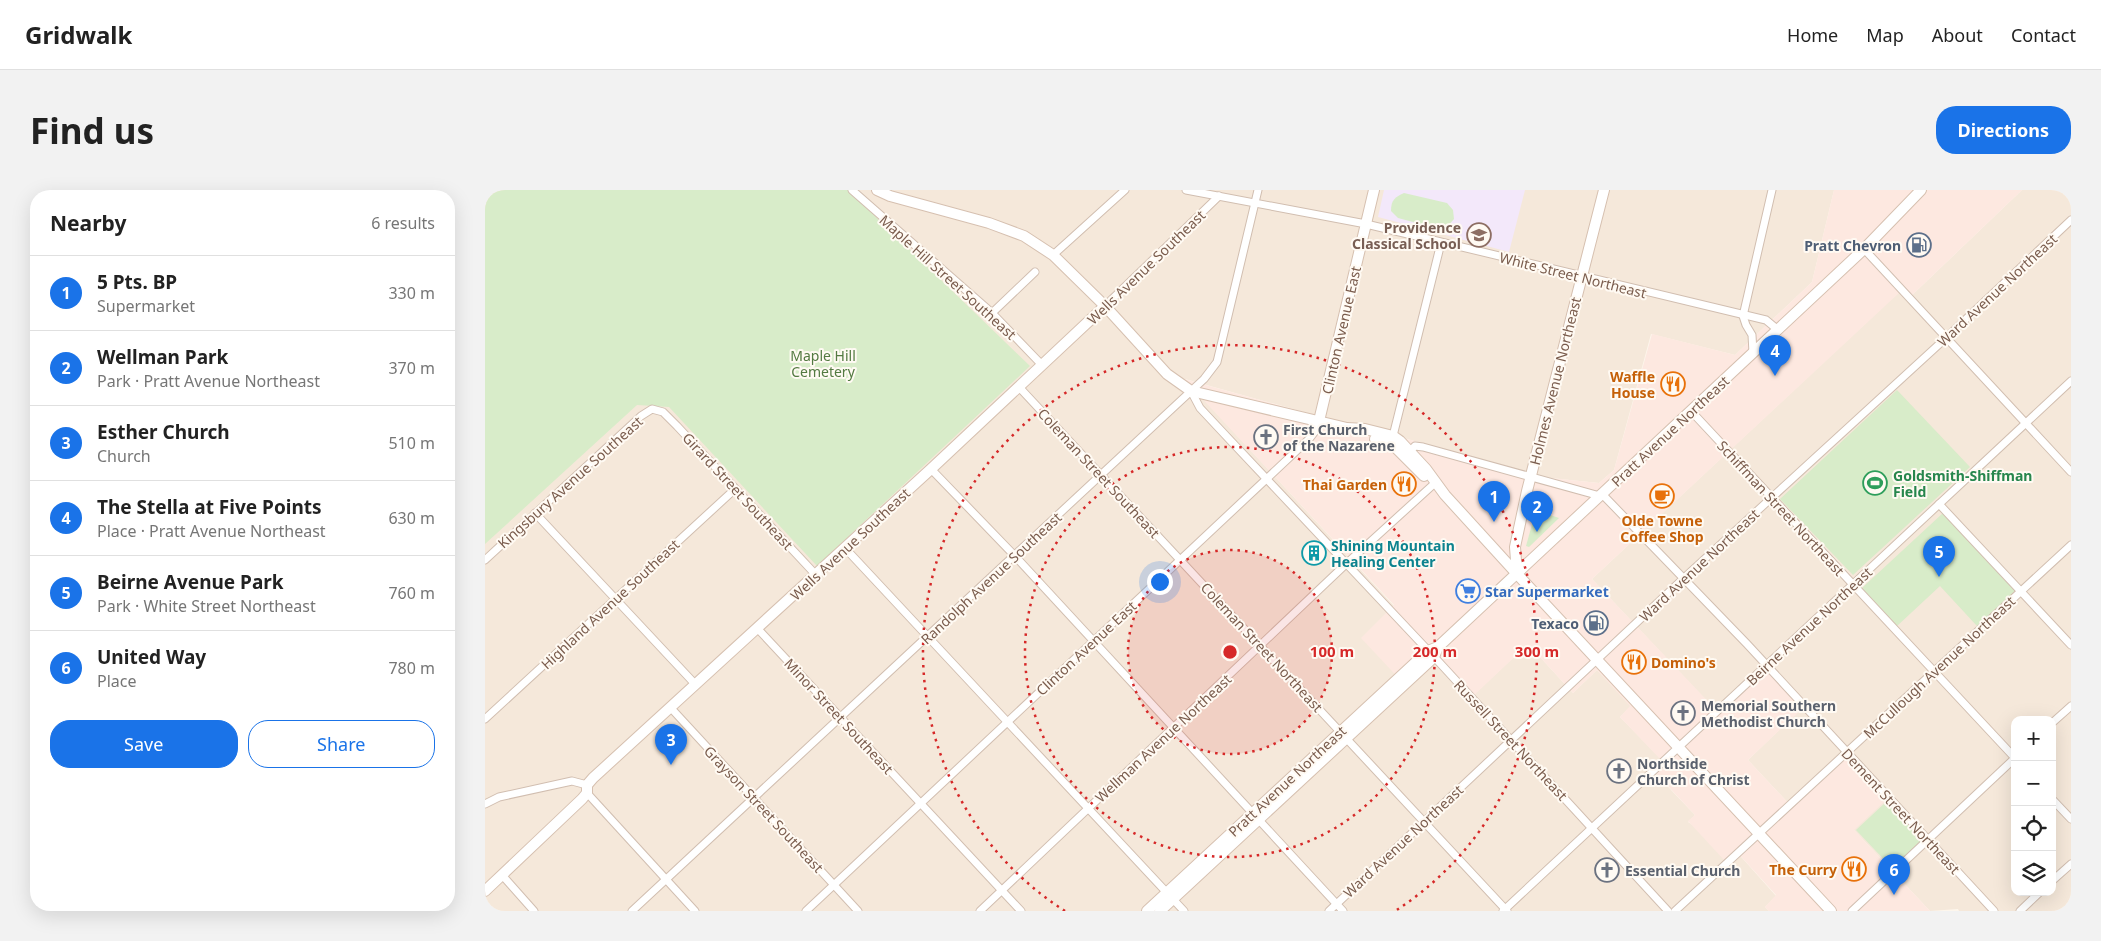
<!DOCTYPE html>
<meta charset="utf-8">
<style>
:root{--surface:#fff;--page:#f2f2f2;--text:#222;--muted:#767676;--line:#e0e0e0;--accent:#1a73e8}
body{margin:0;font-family:"Noto Sans",sans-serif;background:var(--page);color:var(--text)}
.controls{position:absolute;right:15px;bottom:15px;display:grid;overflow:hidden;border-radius:10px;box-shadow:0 5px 20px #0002}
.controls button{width:45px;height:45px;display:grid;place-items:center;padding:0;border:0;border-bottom:1px solid var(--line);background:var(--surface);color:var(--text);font:25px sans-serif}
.you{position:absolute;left:674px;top:391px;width:18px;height:18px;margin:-12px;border:4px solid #fff;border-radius:50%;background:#1a73e8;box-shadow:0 0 0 8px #1a73e833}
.badge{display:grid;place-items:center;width:32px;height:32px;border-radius:50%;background:var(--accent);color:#fff;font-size:16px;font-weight:700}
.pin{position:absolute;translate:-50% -41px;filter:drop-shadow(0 1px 2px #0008)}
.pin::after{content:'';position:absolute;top:26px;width:18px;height:15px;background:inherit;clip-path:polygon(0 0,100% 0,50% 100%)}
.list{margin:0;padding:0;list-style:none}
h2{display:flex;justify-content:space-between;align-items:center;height:65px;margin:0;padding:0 20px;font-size:21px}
h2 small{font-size:16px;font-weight:400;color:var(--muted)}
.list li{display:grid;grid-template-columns:32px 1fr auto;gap:15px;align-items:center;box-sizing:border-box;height:75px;padding:0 20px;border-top:1px solid var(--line)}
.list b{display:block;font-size:19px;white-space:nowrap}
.list p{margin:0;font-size:16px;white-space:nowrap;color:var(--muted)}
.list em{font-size:16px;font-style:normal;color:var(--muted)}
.actions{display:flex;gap:10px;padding:15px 20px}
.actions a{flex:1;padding:11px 0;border:1px solid var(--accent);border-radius:20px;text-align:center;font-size:18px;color:var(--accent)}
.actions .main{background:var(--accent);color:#fff}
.icon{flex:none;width:28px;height:28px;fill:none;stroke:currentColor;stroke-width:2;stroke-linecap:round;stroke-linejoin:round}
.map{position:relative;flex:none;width:1586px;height:721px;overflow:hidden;border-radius:20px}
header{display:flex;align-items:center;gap:30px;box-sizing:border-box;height:70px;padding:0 25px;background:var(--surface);border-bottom:1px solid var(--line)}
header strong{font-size:24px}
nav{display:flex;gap:28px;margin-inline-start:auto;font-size:18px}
.intro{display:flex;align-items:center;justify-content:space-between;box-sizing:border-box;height:120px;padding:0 30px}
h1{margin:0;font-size:35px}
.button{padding:12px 22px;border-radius:20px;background:var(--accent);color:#fff;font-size:18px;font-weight:700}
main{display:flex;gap:30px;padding:0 30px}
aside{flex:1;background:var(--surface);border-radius:20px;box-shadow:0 5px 20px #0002}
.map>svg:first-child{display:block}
.residential{fill:#f5e8da;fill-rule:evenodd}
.commercial{fill:#fde8e0}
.education{fill:#f3e8fa}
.green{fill:#d8ecc9}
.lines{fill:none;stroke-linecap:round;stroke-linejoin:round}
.street-casing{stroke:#d1beb0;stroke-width:9}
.secondary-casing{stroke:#d6c0b0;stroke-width:12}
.street{stroke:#fff;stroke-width:7}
.secondary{stroke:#fff;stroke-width:10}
.ring{fill:none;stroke:#d62828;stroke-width:2.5;stroke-dasharray:2.5 5}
.labels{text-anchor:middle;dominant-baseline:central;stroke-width:4;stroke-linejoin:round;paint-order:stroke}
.education-label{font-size:14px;font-weight:bold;fill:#785e54;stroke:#fffaf3;text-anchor:end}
.service-label{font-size:14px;font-weight:bold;fill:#4e5e75;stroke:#fffaf3;text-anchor:end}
.street-label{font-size:14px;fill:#7a5c4d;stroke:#fffaf3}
.park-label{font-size:14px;fill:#537a41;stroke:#fffaf3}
.food-label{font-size:14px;font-weight:bold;fill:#c56008;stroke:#fffaf3;text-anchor:end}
.worship-label{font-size:14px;font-weight:bold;fill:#5b616d;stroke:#fffaf3;text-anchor:start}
.leisure-label{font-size:14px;font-weight:bold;fill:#27864d;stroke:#fffaf3;text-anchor:start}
.culture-label{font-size:14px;font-weight:bold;fill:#0d838f;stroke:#fffaf3;text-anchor:start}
.shop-label{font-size:14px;font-weight:bold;fill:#366cbe;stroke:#fffaf3;text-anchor:start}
.centre{fill:#d62828;stroke:#fffaf3;stroke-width:2.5}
.ring-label{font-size:15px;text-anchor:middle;font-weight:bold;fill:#d62828;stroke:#fffaf3;stroke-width:4;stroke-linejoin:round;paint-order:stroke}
</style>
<header>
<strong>Gridwalk</strong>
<nav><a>Home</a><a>Map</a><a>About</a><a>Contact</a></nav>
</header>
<div class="intro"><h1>Find us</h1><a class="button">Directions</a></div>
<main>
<aside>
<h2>Nearby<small>6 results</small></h2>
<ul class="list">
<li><span class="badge">1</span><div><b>5 Pts. BP</b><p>Supermarket</p></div><em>330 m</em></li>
<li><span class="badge">2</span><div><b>Wellman Park</b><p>Park · Pratt Avenue Northeast</p></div><em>370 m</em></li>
<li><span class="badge">3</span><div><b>Esther Church</b><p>Church</p></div><em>510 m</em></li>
<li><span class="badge">4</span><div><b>The Stella at Five Points</b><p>Place · Pratt Avenue Northeast</p></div><em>630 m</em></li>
<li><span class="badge">5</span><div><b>Beirne Avenue Park</b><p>Park · White Street Northeast</p></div><em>760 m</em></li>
<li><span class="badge">6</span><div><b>United Way</b><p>Place</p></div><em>780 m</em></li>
</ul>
<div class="actions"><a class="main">Save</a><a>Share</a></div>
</aside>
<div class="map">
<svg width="1586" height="721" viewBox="0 0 1586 721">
<rect width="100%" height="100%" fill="#fdf6ec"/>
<g class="residential">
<polygon points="0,0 1349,0 1327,92 1250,165 1166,144 1129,280 1114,293 1046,286 926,250 880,239 700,189 909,416 948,472 984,509 1043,454 1088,503 1112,480 1146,516 1135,527 1176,569 1166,579 1210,625 1203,632 1251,661 1291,706 1280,717 1284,721 0,721"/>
<path d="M1537 0H1581L1586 12V721H1474L1473 719 1445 721 1369 640 1307 617 1263 570 1316 519 1234 524 1107 389 1415 101 1423 109ZM1530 530H1567V702H1530Z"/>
</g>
<polygon class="commercial" points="1349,0 1537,0 1423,109 1415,102 1107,389 1234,523 1281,479 1317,519 1263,570 1307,617 1362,566 1402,609 1369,640 1445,721 1284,721 1280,717 1291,705 1251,661 1240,671 1203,631 1210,625 1166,578 1175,569 1135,527 1145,516 1112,480 1088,503 1043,454 984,510 948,472 921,496 876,448 909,415 699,189 880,239 926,250 1046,286 1114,293 1129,280 1167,144 1250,165 1327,92"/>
<polygon class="education" points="899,0 1040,0 1024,62 893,27"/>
<g class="green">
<polygon points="0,0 363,0 545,176 332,376 184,217 152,215 0,354"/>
<path d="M919 3 962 13 968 20 969 29 962 37 954 39 913 28 906 21C906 10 910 7 919 3Z"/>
<polygon points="1412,200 1485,277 1368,385 1295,309"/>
<polygon points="1051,320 1074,328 1044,357 1041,356"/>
<polygon points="1458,323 1531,400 1492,436 1455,396 1412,436 1377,398"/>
<polygon points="1401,612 1437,650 1407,678 1371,640"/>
</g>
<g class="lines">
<g class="street-casing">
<g id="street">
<polyline points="367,0 507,123 557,175"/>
<polyline points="701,0 881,34 1281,130 1293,140"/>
<polyline points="1585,0 1586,3"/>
<polyline points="1379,59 1586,282"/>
<polyline points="568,65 640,0"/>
<polyline points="620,116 734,6"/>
<polyline points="507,123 550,82"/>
<polyline points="1268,163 1267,145 1261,135 1258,126 1287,0"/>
<polyline points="534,197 1022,721"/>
<polyline points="706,201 715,218 744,249 953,471 1183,721"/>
<polyline points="1206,221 1530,568"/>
<polyline points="908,246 956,53"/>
<polyline points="925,261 930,256 938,257 1115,306"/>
<polyline points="446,279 529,365 858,721"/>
<polyline points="1117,304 1262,454 1509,721"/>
<polyline points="1454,314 1586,455"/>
<polyline points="50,323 210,494"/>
<polyline points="360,358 699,721"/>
<polyline points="0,370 156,226 167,219 178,222 192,236 331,385"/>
<polyline points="273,439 536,721"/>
<polyline points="185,517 373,721"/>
<polyline points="0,529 250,299"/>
<polyline points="1567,533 1586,516"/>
<polyline points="102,603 210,721"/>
<polyline points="1567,609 1586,629"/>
<polyline points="0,614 14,607 87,591 102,595"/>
<polyline points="17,685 49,721"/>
<polyline points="1567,691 1586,674"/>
<polyline points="147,721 719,189 732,172 773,0"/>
<polyline points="321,721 824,249 831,240 834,231"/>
<polyline points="495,721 861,374 950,293"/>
<polyline points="844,721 1199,388 1462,147 1586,30"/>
<polyline points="1018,721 1586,191"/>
<polyline points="1190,721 1586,355"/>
<polyline points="1367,721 1530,568"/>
<polyline points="1535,721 1555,702"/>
</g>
</g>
<g class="secondary-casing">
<g id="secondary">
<polyline points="392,0 405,6 504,33 539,46 568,65 620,116 682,184 706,201 862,238 880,239 908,246 915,251 941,279 960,305 1032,384 1346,721"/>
<polyline points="834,231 889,0"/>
<polyline points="890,249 907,254 939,286"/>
<polyline points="1032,384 1030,357 1042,301 1119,0"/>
<polyline points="0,701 97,609 102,603 102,595 108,588 446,279 620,116"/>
<polyline points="662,721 943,461 953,457 1379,59 1436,0"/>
<polyline points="675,721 949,467 953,457"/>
</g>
</g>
<use href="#street" class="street"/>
<use href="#secondary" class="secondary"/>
</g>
<circle cx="745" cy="462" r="102" fill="#d62828" fill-opacity=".12"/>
<g class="ring">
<circle cx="745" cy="462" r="102"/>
<circle cx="745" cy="462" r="205"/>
<path d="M580 721A307 307 0 1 1 910 721"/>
</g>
<defs>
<g id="school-ring" transform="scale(1.25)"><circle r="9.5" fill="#fffaf3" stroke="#8d6e63" stroke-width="1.5"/><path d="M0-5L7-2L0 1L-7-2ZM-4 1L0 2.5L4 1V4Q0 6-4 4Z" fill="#8d6e63"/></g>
<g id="fuel-ring" transform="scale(1.25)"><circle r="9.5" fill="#fffaf3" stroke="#5c6f8a" stroke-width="1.5"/><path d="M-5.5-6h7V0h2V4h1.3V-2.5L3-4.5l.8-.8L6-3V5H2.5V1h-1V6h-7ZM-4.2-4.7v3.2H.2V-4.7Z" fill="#5c6f8a"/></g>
<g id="restaurant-ring" transform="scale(1.25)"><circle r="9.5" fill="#fffaf3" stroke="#e8710a" stroke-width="1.5"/><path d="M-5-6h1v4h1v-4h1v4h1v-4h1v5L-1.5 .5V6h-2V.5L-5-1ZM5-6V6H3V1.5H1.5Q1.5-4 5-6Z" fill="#e8710a"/></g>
<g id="church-ring" transform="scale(1.25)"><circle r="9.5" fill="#fffaf3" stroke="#6b7280" stroke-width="1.5"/><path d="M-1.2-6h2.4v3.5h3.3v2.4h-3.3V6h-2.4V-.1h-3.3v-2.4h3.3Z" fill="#6b7280"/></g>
<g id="stadium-ring" transform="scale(1.25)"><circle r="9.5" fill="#fffaf3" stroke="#2e9e5b" stroke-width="1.5"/><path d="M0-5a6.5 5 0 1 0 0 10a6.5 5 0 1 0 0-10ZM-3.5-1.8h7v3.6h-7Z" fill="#2e9e5b"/></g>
<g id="cafe-ring" transform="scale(1.25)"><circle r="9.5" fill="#fffaf3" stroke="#e8710a" stroke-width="1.5"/><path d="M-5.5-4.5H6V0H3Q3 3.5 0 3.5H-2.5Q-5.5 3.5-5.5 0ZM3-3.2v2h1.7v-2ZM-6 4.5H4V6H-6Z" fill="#e8710a"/></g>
<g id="building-ring" transform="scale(1.25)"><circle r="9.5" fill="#fffaf3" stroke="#0f9aa8" stroke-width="1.5"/><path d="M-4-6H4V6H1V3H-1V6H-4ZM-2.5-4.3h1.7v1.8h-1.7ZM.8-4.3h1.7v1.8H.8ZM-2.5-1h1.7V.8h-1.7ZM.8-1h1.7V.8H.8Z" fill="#0f9aa8"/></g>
<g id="supermarket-ring" transform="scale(1.25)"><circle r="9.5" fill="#fffaf3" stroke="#3f7fe0" stroke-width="1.5"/><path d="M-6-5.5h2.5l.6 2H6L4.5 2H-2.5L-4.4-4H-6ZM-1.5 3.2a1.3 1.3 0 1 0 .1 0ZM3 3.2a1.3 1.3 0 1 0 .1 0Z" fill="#3f7fe0"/></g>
</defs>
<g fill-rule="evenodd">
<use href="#school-ring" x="994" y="45"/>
<use href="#fuel-ring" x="1434" y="55"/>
<use href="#restaurant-ring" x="1188" y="194"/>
<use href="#church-ring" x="781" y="247"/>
<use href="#stadium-ring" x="1390" y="293"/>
<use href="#restaurant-ring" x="919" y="294"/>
<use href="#cafe-ring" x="1177" y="306"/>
<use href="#building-ring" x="829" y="363"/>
<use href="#supermarket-ring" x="983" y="401"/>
<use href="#fuel-ring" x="1111" y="433"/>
<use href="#restaurant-ring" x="1149" y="472"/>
<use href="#church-ring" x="1198" y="523"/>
<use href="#church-ring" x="1134" y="581"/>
<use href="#restaurant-ring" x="1369" y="679"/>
<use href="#church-ring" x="1122" y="680"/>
</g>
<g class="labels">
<g class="education-label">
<text x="976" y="37">Providence<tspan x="976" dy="16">Classical School</tspan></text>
</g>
<g class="service-label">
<text x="1416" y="55">Pratt Chevron</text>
<text x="1094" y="433">Texaco</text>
</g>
<g class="street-label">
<text transform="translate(661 77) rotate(-44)">Wells Avenue Southeast</text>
<text transform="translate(1088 85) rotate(14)">White Street Northeast</text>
<text transform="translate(463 87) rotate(42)">Maple Hill Street Southeast</text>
<text transform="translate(1512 100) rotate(-43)">Ward Avenue Northeast</text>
<text transform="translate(856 140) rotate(-77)">Clinton Avenue East</text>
<text transform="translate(1070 191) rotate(-76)">Holmes Avenue Northeast</text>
<text transform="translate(1185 241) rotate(-43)">Pratt Avenue Northeast</text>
<text transform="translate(614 283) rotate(47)">Coleman Street Southeast</text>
<text transform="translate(85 292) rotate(-42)">Kingsbury Avenue Southeast</text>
<text transform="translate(253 301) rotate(47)">Girard Street Southeast</text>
<text transform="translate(1296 318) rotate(47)">Schiffman Street Northeast</text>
<text transform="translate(365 354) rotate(-43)">Wells Avenue Southeast</text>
<text transform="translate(1214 375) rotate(-43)">Ward Avenue Northeast</text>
<text transform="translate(506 388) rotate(-43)">Randolph Avenue Southeast</text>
<text transform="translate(125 414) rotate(-43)">Highland Avenue Southeast</text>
<text transform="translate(1324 436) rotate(-43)">Beirne Avenue Northeast</text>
<text transform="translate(777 457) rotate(47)">Coleman Street Northeast</text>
<text transform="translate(601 458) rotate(-43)">Clinton Avenue East</text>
<text transform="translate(1454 477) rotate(-43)">McCullough Avenue Northeast</text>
<text transform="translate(354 526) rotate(47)">Minor Street Southeast</text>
<text transform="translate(678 548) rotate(-43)">Wellman Avenue Northeast</text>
<text transform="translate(1026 550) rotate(47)">Russell Street Northeast</text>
<text transform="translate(802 591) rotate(-43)">Pratt Avenue Northeast</text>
<text transform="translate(279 619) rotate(47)">Grayson Street Southeast</text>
<text transform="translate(1416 621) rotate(47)">Dement Street Northeast</text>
<text transform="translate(918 651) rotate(-43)">Ward Avenue Northeast</text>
</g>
<g class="park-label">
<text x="338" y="165">Maple Hill<tspan x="338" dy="16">Cemetery</tspan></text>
</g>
<g class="food-label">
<text x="1170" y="186">Waffle<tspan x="1170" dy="16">House</tspan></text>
<text x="902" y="294">Thai Garden</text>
<text x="1177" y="330" text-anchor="middle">Olde Towne<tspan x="1177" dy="16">Coffee Shop</tspan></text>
<text x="1166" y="472" text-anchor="start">Domino's</text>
<text x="1352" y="679">The Curry</text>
</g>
<g class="worship-label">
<text x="798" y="239">First Church<tspan x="798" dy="16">of the Nazarene</tspan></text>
<text x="1216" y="515">Memorial Southern<tspan x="1216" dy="16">Methodist Church</tspan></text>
<text x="1152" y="573">Northside<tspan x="1152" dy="16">Church of Christ</tspan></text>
<text x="1140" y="680">Essential Church</text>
</g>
<g class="leisure-label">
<text x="1408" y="285">Goldsmith-Shiffman<tspan x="1408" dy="16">Field</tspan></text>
</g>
<g class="culture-label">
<text x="846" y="355">Shining Mountain<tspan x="846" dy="16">Healing Center</tspan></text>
</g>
<g class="shop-label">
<text x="1000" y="401">Star Supermarket</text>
</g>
</g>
<circle cx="745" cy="462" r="8" class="centre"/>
<g class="ring-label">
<text x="847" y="467">100 m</text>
<text x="950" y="467">200 m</text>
<text x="1052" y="467">300 m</text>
</g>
</svg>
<div class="controls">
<button>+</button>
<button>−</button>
<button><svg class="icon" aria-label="locate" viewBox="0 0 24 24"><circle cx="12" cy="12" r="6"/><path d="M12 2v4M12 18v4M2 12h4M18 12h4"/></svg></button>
<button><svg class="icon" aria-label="layers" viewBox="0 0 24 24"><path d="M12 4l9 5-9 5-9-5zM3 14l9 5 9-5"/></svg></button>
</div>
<div class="you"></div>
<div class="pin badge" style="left:1009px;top:332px">1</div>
<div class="pin badge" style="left:1052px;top:342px">2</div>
<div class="pin badge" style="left:186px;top:575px">3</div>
<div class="pin badge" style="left:1290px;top:186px">4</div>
<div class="pin badge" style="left:1454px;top:387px">5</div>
<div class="pin badge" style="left:1409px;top:705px">6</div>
</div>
</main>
